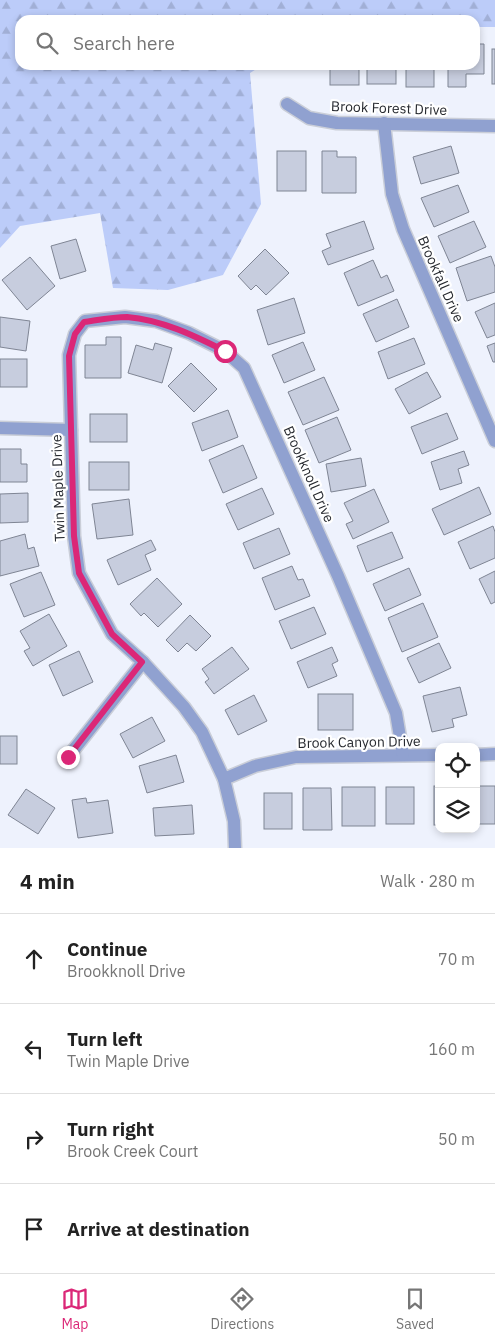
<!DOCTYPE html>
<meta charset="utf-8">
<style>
:root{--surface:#fff;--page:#f2f2f2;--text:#222;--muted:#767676;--line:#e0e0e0;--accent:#db2777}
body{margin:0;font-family:"IBM Plex Sans",sans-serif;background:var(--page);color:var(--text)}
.controls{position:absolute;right:15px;bottom:15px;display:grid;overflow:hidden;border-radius:10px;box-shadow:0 2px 8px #0003}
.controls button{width:45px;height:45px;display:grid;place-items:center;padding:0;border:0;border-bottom:1px solid var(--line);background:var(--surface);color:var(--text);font:25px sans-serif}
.stop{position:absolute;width:15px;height:15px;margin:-11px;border:4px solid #db2777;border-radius:50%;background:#fff}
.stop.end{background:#db2777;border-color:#fff;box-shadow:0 1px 5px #0008}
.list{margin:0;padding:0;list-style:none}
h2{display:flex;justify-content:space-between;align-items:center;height:65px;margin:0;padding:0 20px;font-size:21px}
h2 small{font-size:16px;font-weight:400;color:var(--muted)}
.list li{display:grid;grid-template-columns:32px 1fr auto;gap:15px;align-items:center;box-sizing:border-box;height:90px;padding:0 20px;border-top:1px solid var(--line)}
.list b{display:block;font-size:19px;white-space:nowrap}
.list p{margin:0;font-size:16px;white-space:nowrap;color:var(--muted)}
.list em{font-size:16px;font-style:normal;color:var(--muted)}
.icon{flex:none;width:28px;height:28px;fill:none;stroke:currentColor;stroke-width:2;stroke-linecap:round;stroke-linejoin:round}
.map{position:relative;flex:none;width:495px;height:848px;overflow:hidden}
.search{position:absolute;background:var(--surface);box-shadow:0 2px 8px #0003;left:15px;right:15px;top:15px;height:55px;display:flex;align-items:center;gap:12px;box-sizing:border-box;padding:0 18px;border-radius:15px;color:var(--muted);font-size:19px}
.sheet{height:425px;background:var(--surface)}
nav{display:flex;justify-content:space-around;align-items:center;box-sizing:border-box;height:70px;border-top:1px solid var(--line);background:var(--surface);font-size:14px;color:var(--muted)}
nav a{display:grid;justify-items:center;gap:2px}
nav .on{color:var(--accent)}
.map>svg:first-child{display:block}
.forest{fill:url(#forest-firs)}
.building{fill:#c7cdde;stroke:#7f8594}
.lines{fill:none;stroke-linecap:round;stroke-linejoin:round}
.street-casing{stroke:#caced8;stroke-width:15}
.street{stroke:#90a1d0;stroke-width:12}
.route{stroke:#db2777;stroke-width:6}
.labels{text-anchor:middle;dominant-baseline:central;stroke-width:4.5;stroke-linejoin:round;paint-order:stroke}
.street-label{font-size:14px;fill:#26292f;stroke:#fff}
</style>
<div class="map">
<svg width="495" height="848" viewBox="0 0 495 848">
<defs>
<pattern id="forest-firs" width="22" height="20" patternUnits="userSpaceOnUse" patternTransform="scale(1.25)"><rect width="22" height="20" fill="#bcccf9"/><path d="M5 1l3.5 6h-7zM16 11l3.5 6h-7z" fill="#a1afd6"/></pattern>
</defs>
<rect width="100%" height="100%" fill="#eef2fd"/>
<polygon class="forest" points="0,0 495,0 495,27 475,27 475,20 20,20 20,65 263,65 250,73 261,204 223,275 168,290 113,288 100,213 20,226 0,248"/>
<g class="building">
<polygon points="475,44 484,44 484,74 466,74 466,87 448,87 448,65 475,65"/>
<rect x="492" y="49" width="3" height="35"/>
<rect x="330" y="65" width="29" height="20"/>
<rect x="367" y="65" width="29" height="19"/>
<rect x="406" y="65" width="28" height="22"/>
<polygon points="451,146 459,173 421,184 413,157"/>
<rect x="277" y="151" width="29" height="40"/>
<polygon points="322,151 337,151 337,157 356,157 356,193 322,193"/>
<polygon points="458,185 469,212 434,227 421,198"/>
<polygon points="364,221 374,249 328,265 322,251 331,247 326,234"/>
<polygon points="474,221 486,247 450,263 438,236"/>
<polygon points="76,239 86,271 60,279 51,246"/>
<polygon points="265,249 289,273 266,295 256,285 251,290 238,276"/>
<polygon points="491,256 495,267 495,292 467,301 456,268"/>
<polygon points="30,257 55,286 27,310 2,280"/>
<polygon points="373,260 381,278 387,275 394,291 358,306 344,273"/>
<polygon points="294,298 305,333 268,345 257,310"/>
<polygon points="397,299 409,327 376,342 363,314"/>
<polygon points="495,303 495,335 487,338 475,312"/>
<polygon points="0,317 30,321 26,351 0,347"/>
<polygon points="106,337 121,337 121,378 85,378 85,345 106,345"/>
<polygon points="414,338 425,364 388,379 378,352"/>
<polygon points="303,342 315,370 284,383 272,355"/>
<polygon points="155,343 172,348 162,383 128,373 136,345 153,350"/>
<polygon points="495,343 495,362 493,362 487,346"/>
<rect x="0" y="359" width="27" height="28"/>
<polygon points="191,363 217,389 194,412 168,386"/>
<polygon points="427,372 441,397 409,414 395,389"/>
<polygon points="324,377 339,410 303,425 288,392"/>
<polygon points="228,410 238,437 202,451 192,423"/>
<polygon points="447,413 458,439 422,454 411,427"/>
<rect x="90" y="414" width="37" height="28"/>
<polygon points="337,417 351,450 319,463 305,430"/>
<polygon points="243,445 257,478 223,493 209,460"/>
<polygon points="0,449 21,449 21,464 27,464 27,482 0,482"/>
<polygon points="464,451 469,465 458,469 462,483 440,490 431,462"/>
<polygon points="361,458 366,486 331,492 326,464"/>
<rect x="89" y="462" width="40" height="28"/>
<polygon points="479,487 491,514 444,535 432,509"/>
<polygon points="262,488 274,514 238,530 226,504"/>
<polygon points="374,489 389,522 353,539 346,524 353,521 344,503"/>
<polygon points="28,493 28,522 0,523 0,494"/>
<polygon points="129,499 133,535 97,539 92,504"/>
<polygon points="493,526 495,532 495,558 470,569 458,542"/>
<polygon points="279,528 290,554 254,569 243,543"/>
<polygon points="392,532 403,558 367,572 357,546"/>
<polygon points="25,534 28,549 34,547 39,566 0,576 0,541"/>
<polygon points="151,540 156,550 145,555 151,570 118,585 107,560"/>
<polygon points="292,566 298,580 303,579 310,596 275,610 262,578"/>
<polygon points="409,568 421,595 385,611 373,584"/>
<polygon points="495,571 495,602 491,604 479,579"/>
<polygon points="41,572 55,605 24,617 10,584"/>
<polygon points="157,578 182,604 158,627 144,613 141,616 130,604"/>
<polygon points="423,603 438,637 402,652 388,618"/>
<polygon points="314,607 326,634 291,649 279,621"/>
<polygon points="49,614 67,646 33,666 24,651 30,648 20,631"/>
<polygon points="190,615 211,636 196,651 187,643 178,652 166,640"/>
<polygon points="439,643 451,668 419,683 407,658"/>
<polygon points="232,647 249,669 214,694 205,682 209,679 202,669"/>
<polygon points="332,647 338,661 332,664 337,676 308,688 297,662"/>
<polygon points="79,651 93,682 63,696 49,665"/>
<polygon points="460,687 467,715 452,719 454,727 432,732 423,696"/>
<rect x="318" y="694" width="35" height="36"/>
<polygon points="254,695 267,721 238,735 225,710"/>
<polygon points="152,717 165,741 133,758 120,734"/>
<rect x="0" y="736" width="17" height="28"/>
<polygon points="176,755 184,782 147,793 139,766"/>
<rect x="434" y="786" width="5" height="39"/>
<rect x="476" y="786" width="19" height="38"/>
<rect x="342" y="787" width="33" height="39"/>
<rect x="386" y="787" width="28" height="37"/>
<polygon points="303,788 331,788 332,830 303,830"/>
<polygon points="26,789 55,808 38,834 8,815"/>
<rect x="264" y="793" width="28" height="36"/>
<polygon points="86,798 87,803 108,800 113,833 78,838 72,800"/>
<polygon points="192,805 194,834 155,836 153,808"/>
</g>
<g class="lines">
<g class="street-casing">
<g id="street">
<polyline points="287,104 309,118 337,123 495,126"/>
<polyline points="384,123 392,194 403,229 495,441"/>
<polyline points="0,428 71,430"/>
<polyline points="476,755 495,754"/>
<polyline points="68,757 143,662"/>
<polyline points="224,779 255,766 296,757 439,755"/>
<polyline points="235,848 234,821 224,779 202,732 184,707 143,662 112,634 79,573 74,536 69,355 75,334 85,321 125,317 156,321 189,333 225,351 244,368 338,576 396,713 403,755"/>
</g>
</g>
<use href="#street" class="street"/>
</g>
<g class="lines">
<path class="route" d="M68 757 142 662 112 634 79 573 74 536 69 356 75 334 84 322C98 320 113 317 127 317 162 320 193 335 225 351"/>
</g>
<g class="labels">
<g class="street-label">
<text transform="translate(389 108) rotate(2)">Brook Forest Drive</text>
<text transform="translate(441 279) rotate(66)">Brookfall Drive</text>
<text transform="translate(309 474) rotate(66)">Brookknoll Drive</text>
<text transform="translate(58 488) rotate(-92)">Twin Maple Drive</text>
<text transform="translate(359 742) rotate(-1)">Brook Canyon Drive</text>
</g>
</g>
</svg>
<div class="controls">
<button><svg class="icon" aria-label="locate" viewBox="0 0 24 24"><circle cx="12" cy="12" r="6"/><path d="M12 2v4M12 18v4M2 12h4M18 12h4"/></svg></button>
<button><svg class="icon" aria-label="layers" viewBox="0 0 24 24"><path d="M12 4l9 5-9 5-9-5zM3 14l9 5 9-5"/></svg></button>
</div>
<div class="stop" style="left:225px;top:351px"></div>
<div class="stop end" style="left:68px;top:757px"></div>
<div class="search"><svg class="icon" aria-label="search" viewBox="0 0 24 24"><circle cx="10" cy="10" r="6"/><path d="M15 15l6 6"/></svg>Search here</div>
</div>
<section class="sheet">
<h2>4 min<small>Walk · 280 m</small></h2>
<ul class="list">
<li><svg class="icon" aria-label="ahead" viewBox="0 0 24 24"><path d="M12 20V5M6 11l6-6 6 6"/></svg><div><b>Continue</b><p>Brookknoll Drive</p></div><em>70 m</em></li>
<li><svg class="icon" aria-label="left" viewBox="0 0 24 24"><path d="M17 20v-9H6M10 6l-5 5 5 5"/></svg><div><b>Turn left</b><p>Twin Maple Drive</p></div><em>160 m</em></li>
<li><svg class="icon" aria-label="right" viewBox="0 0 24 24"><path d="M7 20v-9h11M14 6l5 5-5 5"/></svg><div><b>Turn right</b><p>Brook Creek Court</p></div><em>50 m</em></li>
<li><svg class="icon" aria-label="arrive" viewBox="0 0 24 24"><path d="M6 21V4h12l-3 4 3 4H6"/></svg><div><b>Arrive at destination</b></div></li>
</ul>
</section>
<nav>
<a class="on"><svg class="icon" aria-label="map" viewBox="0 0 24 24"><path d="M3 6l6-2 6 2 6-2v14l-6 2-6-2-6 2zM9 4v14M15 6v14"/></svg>Map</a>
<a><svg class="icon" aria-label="directions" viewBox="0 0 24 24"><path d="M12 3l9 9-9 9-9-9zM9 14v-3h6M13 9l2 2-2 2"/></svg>Directions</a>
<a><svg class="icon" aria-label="saved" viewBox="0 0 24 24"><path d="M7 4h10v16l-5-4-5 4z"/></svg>Saved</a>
</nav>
